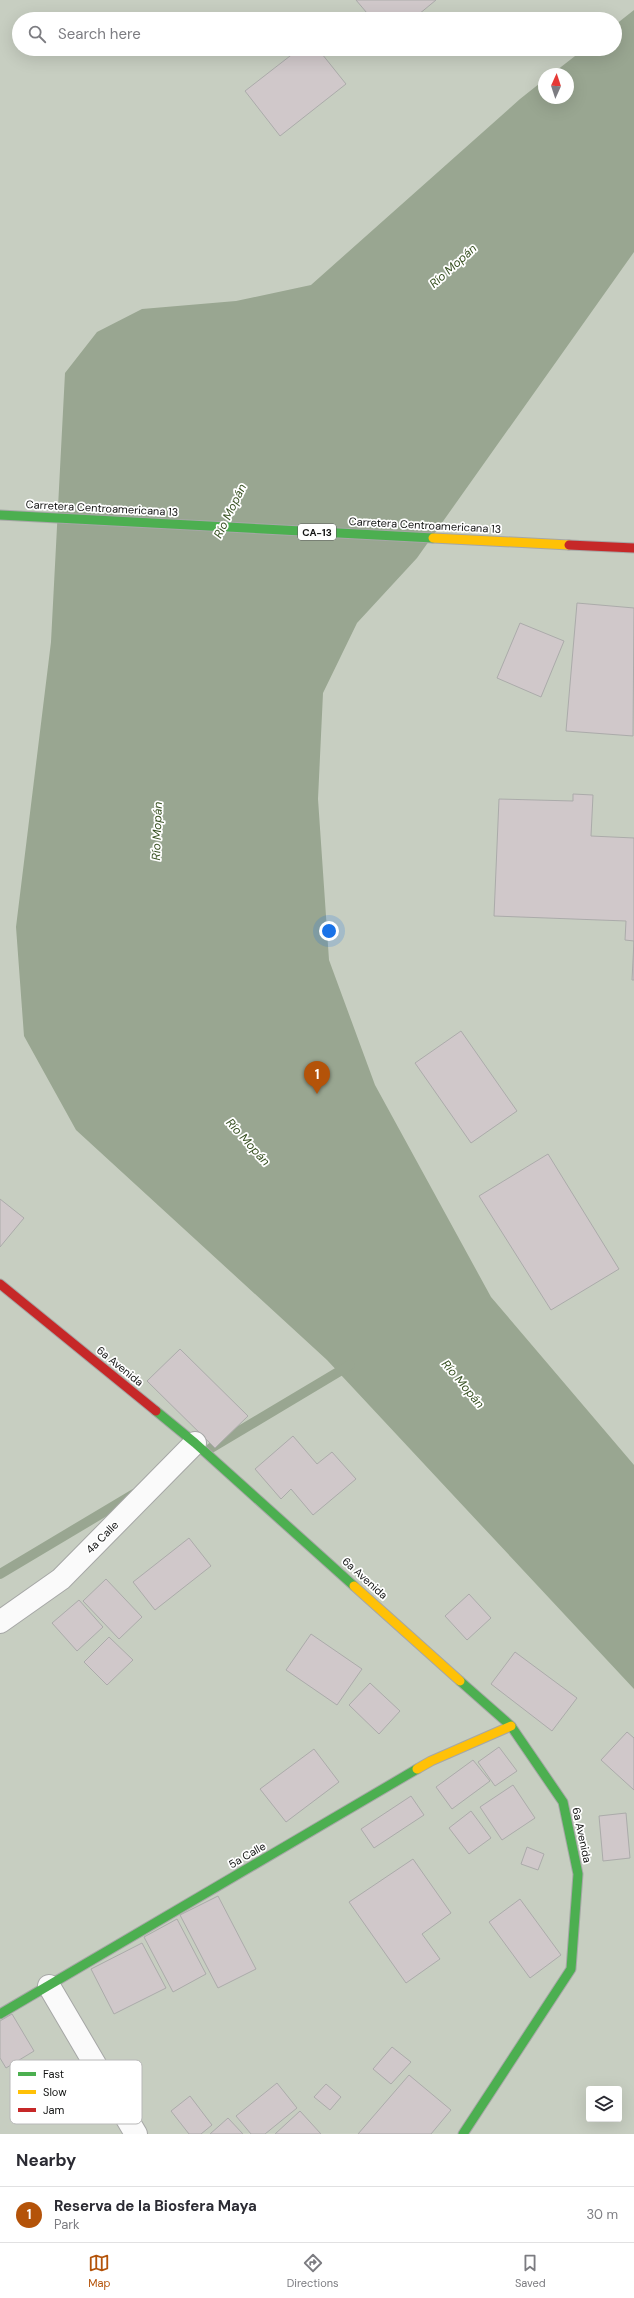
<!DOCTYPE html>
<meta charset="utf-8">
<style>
:root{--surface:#fff;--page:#f2f2f3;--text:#2b2b33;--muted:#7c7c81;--line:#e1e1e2;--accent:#b45309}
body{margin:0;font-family:"DM Sans",sans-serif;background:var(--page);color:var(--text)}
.controls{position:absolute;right:12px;bottom:12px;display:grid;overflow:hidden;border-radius:4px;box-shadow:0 4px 16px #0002}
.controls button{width:36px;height:36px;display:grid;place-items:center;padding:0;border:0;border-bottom:1px solid var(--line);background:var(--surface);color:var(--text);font:20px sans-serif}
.compass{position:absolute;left:538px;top:68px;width:36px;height:36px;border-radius:50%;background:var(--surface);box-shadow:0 4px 16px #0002;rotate:3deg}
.you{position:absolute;left:329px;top:931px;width:14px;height:14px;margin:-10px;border:3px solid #fff;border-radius:50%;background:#1a73e8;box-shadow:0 0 0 6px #1a73e833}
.badge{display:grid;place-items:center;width:26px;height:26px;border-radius:50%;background:var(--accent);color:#fff;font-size:13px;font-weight:700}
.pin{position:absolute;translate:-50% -33px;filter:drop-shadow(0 1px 2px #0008)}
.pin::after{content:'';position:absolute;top:21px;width:14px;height:12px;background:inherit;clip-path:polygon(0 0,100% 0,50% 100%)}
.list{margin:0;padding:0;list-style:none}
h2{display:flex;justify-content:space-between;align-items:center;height:52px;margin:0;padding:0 16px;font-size:17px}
h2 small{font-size:13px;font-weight:400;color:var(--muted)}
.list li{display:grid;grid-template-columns:26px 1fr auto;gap:12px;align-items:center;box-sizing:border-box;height:56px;padding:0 16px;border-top:1px solid var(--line)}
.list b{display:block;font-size:15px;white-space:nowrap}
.list p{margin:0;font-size:13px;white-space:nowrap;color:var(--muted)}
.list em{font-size:13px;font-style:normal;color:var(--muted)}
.icon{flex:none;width:22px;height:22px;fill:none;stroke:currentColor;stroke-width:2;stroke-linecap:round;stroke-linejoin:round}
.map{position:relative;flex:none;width:634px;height:2134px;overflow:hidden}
.search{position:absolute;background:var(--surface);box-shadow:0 4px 16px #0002;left:12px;right:12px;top:12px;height:44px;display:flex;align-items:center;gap:10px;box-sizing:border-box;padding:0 14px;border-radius:22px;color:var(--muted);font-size:15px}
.sheet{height:108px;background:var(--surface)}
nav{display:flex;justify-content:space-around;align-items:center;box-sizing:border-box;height:56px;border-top:1px solid var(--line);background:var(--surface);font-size:11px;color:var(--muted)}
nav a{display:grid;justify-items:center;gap:2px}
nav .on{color:var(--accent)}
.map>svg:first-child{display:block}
.green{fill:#c7cec1;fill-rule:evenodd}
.water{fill:#99a691}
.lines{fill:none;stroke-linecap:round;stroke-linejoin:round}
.stream{stroke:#99a691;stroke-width:10}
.building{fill:#d0c8ca;stroke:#ababaa}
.street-casing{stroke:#a6a7a6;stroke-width:24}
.fast-casing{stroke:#a6a7a6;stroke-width:11}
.slow-casing{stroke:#a6a7a6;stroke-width:11}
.jam-casing{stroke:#a6a7a6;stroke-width:11}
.street{stroke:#fafafa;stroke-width:22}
.fast{stroke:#4caf50;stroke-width:9}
.slow{stroke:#ffc107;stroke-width:9}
.jam{stroke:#c62828;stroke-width:9}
.labels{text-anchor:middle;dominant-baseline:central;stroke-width:3.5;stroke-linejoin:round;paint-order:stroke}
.shield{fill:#fff;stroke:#595a59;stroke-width:1}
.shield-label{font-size:10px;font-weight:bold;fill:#121312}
.street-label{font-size:11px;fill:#121312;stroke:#fff}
.water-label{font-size:12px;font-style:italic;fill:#385122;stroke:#fff}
.key{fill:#fff;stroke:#b8b8b8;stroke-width:1}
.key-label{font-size:11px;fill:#121312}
</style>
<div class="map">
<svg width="634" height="2134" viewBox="0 0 634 2134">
<rect width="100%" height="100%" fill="#e0e1df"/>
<path class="green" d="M0 0H634V2134H0ZM19 19H615V49H19ZM544 74H568V98H544ZM589 2089H619V2119H589Z"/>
<polygon class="water" points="634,10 634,252 417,558 357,623 323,693 318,799 329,960 375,1085 491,1297 634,1465 634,1689 327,1360 76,1130 24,1036 16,927 51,642 65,373 97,332 142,309 236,301 311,285 520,99 544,80 544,98 568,98 568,74 552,74 584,49 615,49 615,25"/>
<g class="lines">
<g class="stream">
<polyline points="211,1448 350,1365"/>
<polyline points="0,1574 134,1494"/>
</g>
</g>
<g class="building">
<polygon points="356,0 436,0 413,19 372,19"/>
<polygon points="299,49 318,49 346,84 280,136 245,91"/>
<polygon points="577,603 634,608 633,736 566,731"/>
<polygon points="520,623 564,641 541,697 497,678"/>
<polygon points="573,794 593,795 591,836 634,838 634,980 632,980 634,941 625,940 626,921 494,916 499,799 573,801"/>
<polygon points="461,1031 517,1111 471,1143 415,1063"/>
<polygon points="548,1154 619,1269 551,1310 479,1196"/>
<polygon points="0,1199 24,1218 0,1247"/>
<polygon points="180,1349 248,1416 215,1448 147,1381"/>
<polygon points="293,1436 317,1464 332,1452 356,1479 313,1515 291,1489 281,1499 255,1469"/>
<polygon points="189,1538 211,1566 155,1610 133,1582"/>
<polygon points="106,1579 142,1617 119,1639 83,1601"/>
<polygon points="469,1594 491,1618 467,1640 445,1616"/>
<polygon points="79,1600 103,1627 77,1651 52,1623"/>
<polygon points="311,1634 362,1669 337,1705 286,1670"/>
<polygon points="109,1637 133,1660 107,1685 84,1662"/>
<polygon points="515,1652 577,1698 552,1731 491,1684"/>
<polygon points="370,1683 400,1711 379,1734 349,1705"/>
<polygon points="627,1732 634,1738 634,1790 601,1760"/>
<polygon points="499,1747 517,1771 495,1786 478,1762"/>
<polygon points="314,1749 339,1782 286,1822 260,1789"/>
<polygon points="473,1760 490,1781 452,1809 436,1787"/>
<polygon points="513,1785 535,1818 502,1840 480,1807"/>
<polygon points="411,1796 424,1815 374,1848 361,1829"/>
<polygon points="471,1811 491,1838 469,1854 449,1828"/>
<polygon points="626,1813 630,1858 603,1861 599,1816"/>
<polygon points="527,1847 544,1854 538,1870 521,1864"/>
<polygon points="413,1859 451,1913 422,1934 440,1959 406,1983 349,1902"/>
<polygon points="218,1896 256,1969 218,1988 180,1915"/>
<polygon points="520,1899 561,1955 530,1978 489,1922"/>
<polygon points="177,1919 206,1974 173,1992 144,1937"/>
<polygon points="142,1943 166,1988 114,2014 91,1969"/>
<polygon points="12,2014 34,2051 6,2068 0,2058 0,2021"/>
<polygon points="392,2047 411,2062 391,2084 373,2069"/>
<polygon points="409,2075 451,2110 431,2134 358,2134"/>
<polygon points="277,2083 297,2108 265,2134 251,2134 236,2116"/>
<polygon points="326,2084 341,2097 330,2110 314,2097"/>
<polygon points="190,2096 212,2125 201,2134 189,2134 171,2111"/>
<polygon points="300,2111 321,2134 275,2134"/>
<polygon points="228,2118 243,2134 210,2134"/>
</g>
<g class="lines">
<g class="street-casing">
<g id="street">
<polyline points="0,1622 61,1579 195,1443"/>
<polyline points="49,1986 136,2134"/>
</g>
</g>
<g class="fast-casing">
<g id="fast">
<polyline points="0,515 433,538"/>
<polyline points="156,1411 195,1443 354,1586"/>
<polyline points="460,1681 511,1726 563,1802 578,1874 571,1969 463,2134"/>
<polyline points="0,2014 417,1769"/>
</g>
</g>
<g class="slow-casing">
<g id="slow">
<polyline points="433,538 569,545"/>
<polyline points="354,1586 460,1681"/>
<polyline points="417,1769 431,1761 511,1726"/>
</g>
</g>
<g class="jam-casing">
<g id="jam">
<polyline points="569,545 634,548"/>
<polyline points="0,1284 156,1411"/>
</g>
</g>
<use href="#street" class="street"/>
<use href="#fast" class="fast"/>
<use href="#slow" class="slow"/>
<use href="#jam" class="jam"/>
</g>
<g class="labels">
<rect class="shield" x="298" y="524" width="38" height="16" rx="3"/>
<g class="shield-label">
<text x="317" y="532">CA-13</text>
</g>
<g class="street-label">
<text transform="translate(102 508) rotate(3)">Carretera Centroamericana 13</text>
<text transform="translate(425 525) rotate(3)">Carretera Centroamericana 13</text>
<text transform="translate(120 1366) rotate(39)">6a Avenida</text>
<text transform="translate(102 1537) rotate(-45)">4a Calle</text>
<text transform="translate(365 1578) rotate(42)">6a Avenida</text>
<text transform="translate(582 1835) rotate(78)">6a Avenida</text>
<text transform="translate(247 1855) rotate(-30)">5a Calle</text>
</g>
<g class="water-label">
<text transform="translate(453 266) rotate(-42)">Río Mopán</text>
<text transform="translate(230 511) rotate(-64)">Río Mopán</text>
<text transform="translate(157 831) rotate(-88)">Río Mopán</text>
<text transform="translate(248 1142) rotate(48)">Río Mopán</text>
<text transform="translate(463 1384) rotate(50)">Río Mopán</text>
</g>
</g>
<rect x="10" y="2060" width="132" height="64" rx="6" class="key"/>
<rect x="18" y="2072" width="18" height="4" fill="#4caf50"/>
<rect x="18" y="2090" width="18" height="4" fill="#ffc107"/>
<rect x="18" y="2108" width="18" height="4" fill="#c62828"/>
<g class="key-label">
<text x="43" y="2078">Fast</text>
<text x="43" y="2096">Slow</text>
<text x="43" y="2114">Jam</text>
</g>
</svg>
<div class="controls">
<button><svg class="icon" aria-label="layers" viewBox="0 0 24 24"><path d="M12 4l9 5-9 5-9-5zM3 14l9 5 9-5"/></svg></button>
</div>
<svg class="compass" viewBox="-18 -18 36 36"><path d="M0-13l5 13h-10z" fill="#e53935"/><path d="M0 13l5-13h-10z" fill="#7c7c81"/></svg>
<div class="you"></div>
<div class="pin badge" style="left:317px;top:1094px">1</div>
<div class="search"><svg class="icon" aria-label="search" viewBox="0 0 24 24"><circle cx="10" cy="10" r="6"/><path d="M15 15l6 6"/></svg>Search here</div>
</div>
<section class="sheet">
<h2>Nearby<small></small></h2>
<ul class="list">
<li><span class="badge">1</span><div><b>Reserva de la Biosfera Maya</b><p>Park</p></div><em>30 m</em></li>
</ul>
</section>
<nav>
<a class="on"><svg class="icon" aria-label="map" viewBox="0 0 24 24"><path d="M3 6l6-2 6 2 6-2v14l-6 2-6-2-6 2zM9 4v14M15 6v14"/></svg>Map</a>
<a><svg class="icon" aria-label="directions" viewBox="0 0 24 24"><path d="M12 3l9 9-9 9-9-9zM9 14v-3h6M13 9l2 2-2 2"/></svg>Directions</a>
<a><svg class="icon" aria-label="saved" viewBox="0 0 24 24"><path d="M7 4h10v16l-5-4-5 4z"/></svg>Saved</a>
</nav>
